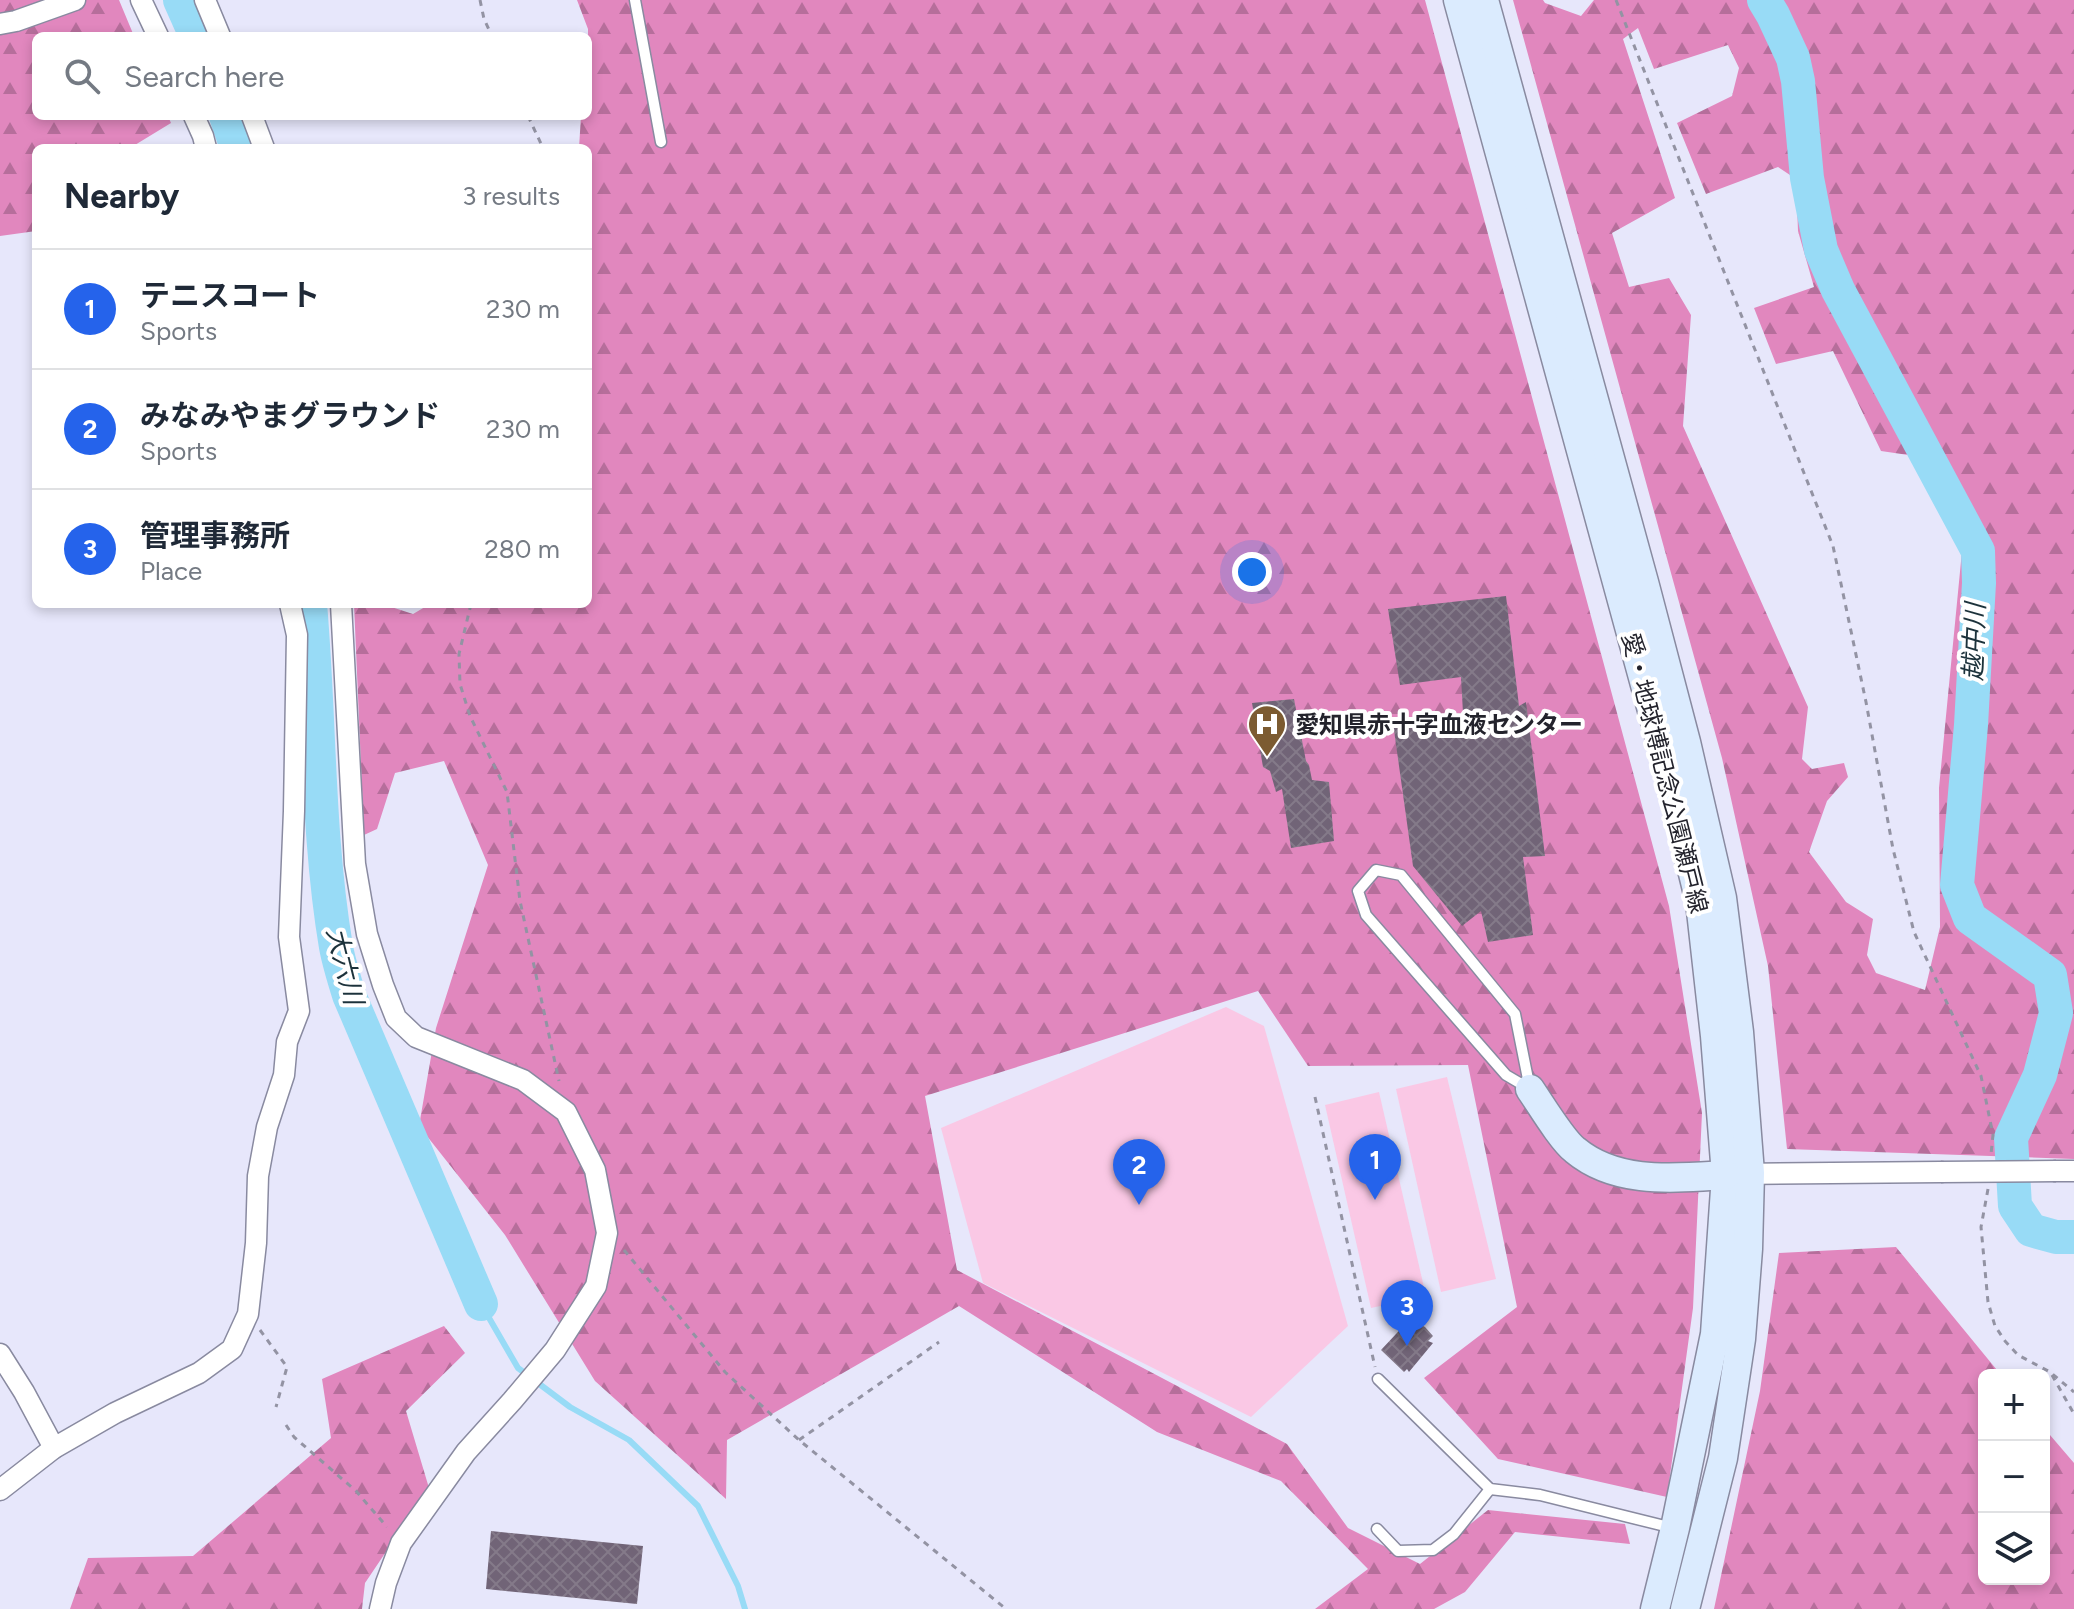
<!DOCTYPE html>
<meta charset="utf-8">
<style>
:root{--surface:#fff;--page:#f2f2f3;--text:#1f2937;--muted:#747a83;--line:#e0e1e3;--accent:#2563eb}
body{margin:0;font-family:Figtree,"Noto Sans JP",sans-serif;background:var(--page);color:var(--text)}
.controls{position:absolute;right:24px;bottom:24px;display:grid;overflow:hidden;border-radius:12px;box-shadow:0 4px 12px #0003}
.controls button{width:72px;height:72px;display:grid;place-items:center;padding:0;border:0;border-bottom:2px solid var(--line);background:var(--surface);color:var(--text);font:40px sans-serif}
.you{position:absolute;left:1252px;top:572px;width:28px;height:28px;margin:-20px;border:6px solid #fff;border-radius:50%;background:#1a73e8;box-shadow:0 0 0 12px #1a73e833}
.badge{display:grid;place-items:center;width:52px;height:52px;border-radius:50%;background:var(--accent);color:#fff;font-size:26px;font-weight:700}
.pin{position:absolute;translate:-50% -66px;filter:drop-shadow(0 2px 4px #0008)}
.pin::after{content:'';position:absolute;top:42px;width:28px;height:24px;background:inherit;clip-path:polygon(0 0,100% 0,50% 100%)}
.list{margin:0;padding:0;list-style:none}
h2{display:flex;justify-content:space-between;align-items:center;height:104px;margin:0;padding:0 32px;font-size:34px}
h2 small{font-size:26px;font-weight:400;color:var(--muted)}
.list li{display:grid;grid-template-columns:52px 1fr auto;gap:24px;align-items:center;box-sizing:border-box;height:120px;padding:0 32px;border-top:2px solid var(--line)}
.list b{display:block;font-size:30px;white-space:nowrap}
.list p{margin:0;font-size:26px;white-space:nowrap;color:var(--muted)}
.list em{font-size:26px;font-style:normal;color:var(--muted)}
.icon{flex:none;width:44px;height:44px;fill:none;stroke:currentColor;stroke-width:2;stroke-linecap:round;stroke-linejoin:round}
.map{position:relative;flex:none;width:2074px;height:1609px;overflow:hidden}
.search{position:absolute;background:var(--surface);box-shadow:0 4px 12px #0003;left:32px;top:32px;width:560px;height:88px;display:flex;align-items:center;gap:20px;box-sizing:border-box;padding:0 28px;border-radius:12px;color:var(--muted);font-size:30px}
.panel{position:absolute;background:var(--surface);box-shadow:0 4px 12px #0003;left:32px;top:144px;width:560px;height:464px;border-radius:12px}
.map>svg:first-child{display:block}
.forest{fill:url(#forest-firs);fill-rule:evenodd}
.park{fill:#fac8e5}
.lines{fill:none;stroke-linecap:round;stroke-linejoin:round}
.stream{stroke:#98dbf6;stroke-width:6}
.river{stroke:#98dbf6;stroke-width:34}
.building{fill:url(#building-cross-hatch)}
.lane-casing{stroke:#898aa0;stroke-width:13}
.street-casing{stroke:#898aa0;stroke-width:23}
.secondary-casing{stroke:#898aa0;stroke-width:31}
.path{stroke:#9393a3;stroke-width:3;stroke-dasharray:6 6;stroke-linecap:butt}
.lane{stroke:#fff;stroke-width:10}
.street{stroke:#fff;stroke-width:20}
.secondary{stroke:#dbebfe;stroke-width:28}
.street-bridge-casing{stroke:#898aa0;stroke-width:23;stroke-linecap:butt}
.street-bridge{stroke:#fff;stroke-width:20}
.labels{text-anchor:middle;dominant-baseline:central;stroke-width:8;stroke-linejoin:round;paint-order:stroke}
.poi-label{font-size:24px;font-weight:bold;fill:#23232c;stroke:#fff;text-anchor:start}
.street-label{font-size:24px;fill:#23232c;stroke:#fff}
.water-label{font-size:26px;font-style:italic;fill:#1c323b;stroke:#fff}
</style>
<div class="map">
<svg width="2074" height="1609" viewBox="0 0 2074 1609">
<defs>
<pattern id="forest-firs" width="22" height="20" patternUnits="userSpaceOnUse" patternTransform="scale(2)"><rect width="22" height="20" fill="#e187be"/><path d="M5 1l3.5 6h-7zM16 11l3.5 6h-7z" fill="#b66e9b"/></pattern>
<pattern id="building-cross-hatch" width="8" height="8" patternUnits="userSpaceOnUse" patternTransform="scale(2)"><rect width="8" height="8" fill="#716477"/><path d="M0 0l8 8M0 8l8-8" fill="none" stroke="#847a89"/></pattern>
</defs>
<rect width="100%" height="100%" fill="#e7e7fb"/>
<g class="forest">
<polygon points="0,0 119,0 134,36 36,36 36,116 168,116 171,123 130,148 36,148 36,231 0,236"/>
<polygon points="577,0 1425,0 1669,906 1702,1113 1693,1308 1667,1497 1498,1459 1424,1378 1517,1307 1468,1065 1308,1066 1258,991 925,1096 957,1270 1287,1444 1348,1528 1420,1564 1488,1510 1625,1524 1630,1544 1515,1532 1465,1592 1434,1609 1315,1609 1368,1569 1281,1481 1157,1432 959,1306 727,1440 726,1499 595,1381 505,1235 419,1126 436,1028 488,865 444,761 395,773 377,829 364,835 354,604 382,604 413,614 430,604 588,604 588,148 579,148 581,116 588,116 588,29"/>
<path d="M1513 0H1543L1545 3 1581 16 1594 0H2074V1159L1787 1149 1768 966 1722 758ZM1638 28 1654 69 1728 45 1739 68 1732 96 1677 123 1706 194 1778 167 1796 179 1798 231 1814 287 1754 308 1776 364 1833 351 1881 451 1915 456 1962 551 1939 788 1940 927 1925 990 1876 973 1867 955 1873 919 1846 902 1809 852 1827 801 1848 777 1844 763 1812 769 1802 759 1808 707 1683 426 1691 315 1669 278 1629 287 1612 233 1675 198 1623 39Z"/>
<polygon points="1896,1247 2001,1375 1984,1375 1984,1579 2044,1579 2044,1428 2074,1463 2074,1609 1714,1609 1760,1391 1779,1253"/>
<polygon points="444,1326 465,1353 406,1411 429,1488 365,1583 362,1609 70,1609 88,1558 193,1556 331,1438 322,1379"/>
</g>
<g class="park">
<polygon points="1226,1007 1264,1026 1348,1326 1251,1417 983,1283 941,1128"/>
<polygon points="1447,1077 1496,1279 1441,1292 1396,1089"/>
<polygon points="1379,1092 1426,1296 1371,1308 1325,1105"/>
</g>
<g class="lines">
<polyline class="stream" points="481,1304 518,1368 570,1407 629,1440 698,1506 738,1586 745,1609"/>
<g class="river">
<polyline points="180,0 196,36"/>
<polyline points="1764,0 1773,15 1793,58 1798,81 1807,178 1821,250 1838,290 1978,551 1979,583 1971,725 1957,885 1970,918 2050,975 2056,1013 2040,1075 2011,1138 2015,1206 2031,1230 2056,1237 2074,1237"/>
<polyline points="226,116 237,148"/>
<path d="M310 604C320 718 317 834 336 947 339 963 344 979 349 995L481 1304"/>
</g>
</g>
<g class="building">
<polygon points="1506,596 1519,706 1526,702 1545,856 1523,857 1533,935 1488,942 1481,911 1462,926 1413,866 1393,723 1463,713 1461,677 1400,685 1388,609"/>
<polygon points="1294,699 1306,761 1309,765 1312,780 1329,782 1334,841 1291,848 1282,789 1276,792 1270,771 1263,767 1252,703"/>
<polygon points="1410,1319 1425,1327 1433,1336 1428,1341 1433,1343 1409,1372 1407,1369 1404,1372 1381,1350"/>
<polygon points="491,1531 643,1546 637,1604 486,1589"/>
</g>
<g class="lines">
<g class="lane-casing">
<g id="lane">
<polyline points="635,0 661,142"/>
<polygon points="1376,870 1401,875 1515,1014 1530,1089 1506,1075 1366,915 1358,891"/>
<polyline points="1378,1379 1490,1489 1540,1495 1673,1528"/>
<polyline points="1377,1529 1398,1551 1433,1550 1454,1534 1490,1489"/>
</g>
</g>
<g class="street-casing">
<g id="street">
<polyline points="141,0 158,36"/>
<polyline points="205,0 220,36"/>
<polyline points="0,24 16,21 75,0"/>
<polyline points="194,116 203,136 206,148"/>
<polyline points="252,116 264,148"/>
<polyline points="341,604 355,864 367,934 383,985 396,1018 416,1037 523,1080 566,1112 595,1170 607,1233 596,1286 555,1350 512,1401 466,1452 401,1543 386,1583 380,1609"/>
<polyline points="2056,1171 2074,1171"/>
<polyline points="1737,1174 1941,1172"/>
<polyline points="0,1354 24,1392 54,1448"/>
<polyline points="0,1490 54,1448 115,1413 199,1373 232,1349 248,1314 256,1243 258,1176 267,1127 284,1075 287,1042 299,1011 289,937 294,811 297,635 290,604"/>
</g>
</g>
<g class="secondary-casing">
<g id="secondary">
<polyline points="1458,0 1662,747 1700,902 1715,1036 1726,1175 1715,1334 1675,1528 1655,1609"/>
<polyline points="1484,0 1644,582 1686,742 1722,898 1739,1032 1750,1173 1748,1249 1741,1339 1723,1458 1685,1609"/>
<path d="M1530 1089C1541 1105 1562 1140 1575 1150 1617 1185 1675 1178 1726 1175"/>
</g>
</g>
<g class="path">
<polyline points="480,0 484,19 492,36"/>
<polyline points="1616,0 1833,546 1866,702 1893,849 1914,932 1981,1076 1993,1135 1991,1154"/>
<polyline points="528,116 543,148"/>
<polyline points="471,604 459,654 460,684 470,716 507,792 520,901 559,1081"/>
<polyline points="1315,1097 1375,1367"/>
<polyline points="1988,1189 1981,1227 1988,1302 1995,1326 2005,1341 2018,1355 2050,1372 2074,1392"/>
<polyline points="624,1250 725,1372 799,1440 1006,1609"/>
<polyline points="260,1330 287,1367 276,1407"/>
<polyline points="2052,1375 2074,1414"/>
<polyline points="286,1425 294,1437 356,1491 387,1527"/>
<polyline points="799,1440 939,1342"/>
</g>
<use href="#lane" class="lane"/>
<use href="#street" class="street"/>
<use href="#secondary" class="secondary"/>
<g class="street-bridge-casing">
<polyline id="street-bridge" points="1941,1172 2056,1171"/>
</g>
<use href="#street-bridge" class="street-bridge"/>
</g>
<defs>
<g id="hospital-pin" transform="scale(2)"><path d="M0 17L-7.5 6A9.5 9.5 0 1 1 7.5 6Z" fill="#7c5b31" stroke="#fff"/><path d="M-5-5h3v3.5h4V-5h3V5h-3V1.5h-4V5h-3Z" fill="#fff"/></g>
</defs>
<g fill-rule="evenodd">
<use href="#hospital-pin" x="1267" y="724"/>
</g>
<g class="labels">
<g class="poi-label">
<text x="1295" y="724">愛知県赤十字血液センター</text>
</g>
<g class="street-label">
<text transform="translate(1665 773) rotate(76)">愛・地球博記念公園瀬戸線</text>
</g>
<g class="water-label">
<text transform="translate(1974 642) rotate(-88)">越中川</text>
<text transform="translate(345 966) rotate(76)">大六川</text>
</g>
</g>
</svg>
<div class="controls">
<button>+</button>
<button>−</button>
<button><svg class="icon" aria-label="layers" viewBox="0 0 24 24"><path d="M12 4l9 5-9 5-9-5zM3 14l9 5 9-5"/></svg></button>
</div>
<div class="you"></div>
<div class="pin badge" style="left:1375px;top:1200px">1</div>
<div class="pin badge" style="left:1139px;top:1205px">2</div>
<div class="pin badge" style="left:1407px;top:1346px">3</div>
<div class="search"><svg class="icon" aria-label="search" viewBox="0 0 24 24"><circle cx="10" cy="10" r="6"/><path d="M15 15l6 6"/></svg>Search here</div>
<section class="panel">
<h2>Nearby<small>3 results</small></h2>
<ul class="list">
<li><span class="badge">1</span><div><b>テニスコート</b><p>Sports</p></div><em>230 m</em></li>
<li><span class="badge">2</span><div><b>みなみやまグラウンド</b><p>Sports</p></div><em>230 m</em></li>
<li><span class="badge">3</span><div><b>管理事務所</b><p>Place</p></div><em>280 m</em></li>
</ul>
</section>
</div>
